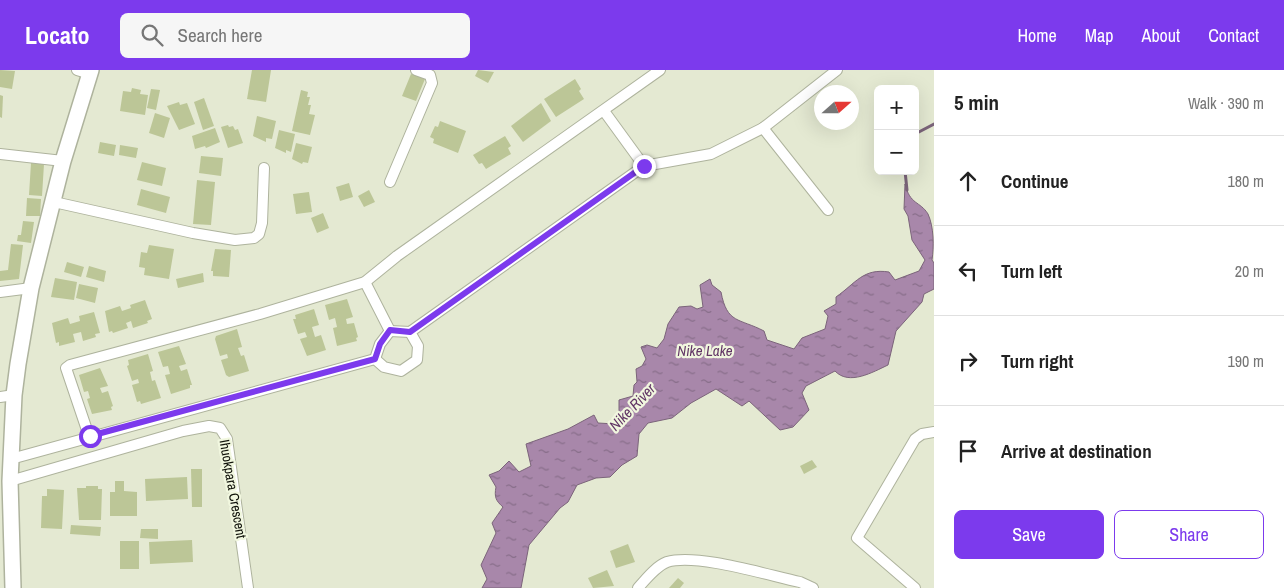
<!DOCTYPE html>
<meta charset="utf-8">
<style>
:root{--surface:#fff;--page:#f6f6f6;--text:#222;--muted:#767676;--line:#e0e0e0;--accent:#7c3aed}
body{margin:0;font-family:"Archivo Narrow",sans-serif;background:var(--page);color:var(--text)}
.controls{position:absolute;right:15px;top:15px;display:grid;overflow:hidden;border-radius:8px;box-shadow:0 5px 20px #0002}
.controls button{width:45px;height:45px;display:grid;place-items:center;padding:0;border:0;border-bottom:1px solid var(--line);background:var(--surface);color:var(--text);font:25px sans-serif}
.compass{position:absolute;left:814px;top:15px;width:45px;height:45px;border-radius:50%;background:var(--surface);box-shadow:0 5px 20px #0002;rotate:69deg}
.stop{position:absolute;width:15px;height:15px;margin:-11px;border:4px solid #7c3aed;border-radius:50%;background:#fff}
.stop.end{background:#7c3aed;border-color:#fff;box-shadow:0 1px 5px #0008}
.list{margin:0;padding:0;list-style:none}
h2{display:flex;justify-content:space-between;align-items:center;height:65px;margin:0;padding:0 20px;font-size:21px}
h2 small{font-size:16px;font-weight:400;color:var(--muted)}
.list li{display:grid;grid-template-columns:32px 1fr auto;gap:15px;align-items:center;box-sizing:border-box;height:90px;padding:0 20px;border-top:1px solid var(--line)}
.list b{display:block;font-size:19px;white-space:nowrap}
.list em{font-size:16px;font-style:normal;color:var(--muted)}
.actions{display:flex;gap:10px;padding:15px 20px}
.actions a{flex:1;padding:11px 0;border:1px solid var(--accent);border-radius:8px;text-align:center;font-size:18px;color:var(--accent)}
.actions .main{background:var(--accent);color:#fff}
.icon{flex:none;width:28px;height:28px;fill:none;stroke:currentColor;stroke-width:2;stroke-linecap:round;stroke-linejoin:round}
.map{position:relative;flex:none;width:934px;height:518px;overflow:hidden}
header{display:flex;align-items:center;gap:30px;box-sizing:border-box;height:70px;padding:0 25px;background:var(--accent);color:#fff}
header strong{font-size:24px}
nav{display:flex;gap:28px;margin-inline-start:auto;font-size:18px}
.search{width:350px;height:45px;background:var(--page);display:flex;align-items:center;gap:12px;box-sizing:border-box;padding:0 18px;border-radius:8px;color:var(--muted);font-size:19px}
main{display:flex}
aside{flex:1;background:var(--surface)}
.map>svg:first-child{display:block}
.water{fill:url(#water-ripples);stroke:#7b647a}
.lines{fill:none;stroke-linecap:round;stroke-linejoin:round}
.stream{stroke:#7b647a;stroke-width:3}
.building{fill:#bcc697}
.street-casing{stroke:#aeb39d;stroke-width:12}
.secondary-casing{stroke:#aeb39d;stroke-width:18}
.street{stroke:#fff;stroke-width:10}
.secondary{stroke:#fff;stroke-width:15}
.route{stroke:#7c3aed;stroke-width:6}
.labels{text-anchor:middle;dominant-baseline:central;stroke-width:4.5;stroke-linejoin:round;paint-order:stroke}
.street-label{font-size:14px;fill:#11130b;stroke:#f1f7df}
.water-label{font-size:15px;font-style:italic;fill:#623666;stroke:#f1f7df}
</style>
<header>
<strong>Locato</strong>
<div class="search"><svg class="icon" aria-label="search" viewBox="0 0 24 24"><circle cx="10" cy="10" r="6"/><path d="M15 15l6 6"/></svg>Search here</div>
<nav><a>Home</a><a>Map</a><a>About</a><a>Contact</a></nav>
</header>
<main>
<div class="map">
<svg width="934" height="518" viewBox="0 0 934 518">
<defs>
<pattern id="water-ripples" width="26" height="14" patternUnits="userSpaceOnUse" patternTransform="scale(1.25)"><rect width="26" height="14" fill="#a887aa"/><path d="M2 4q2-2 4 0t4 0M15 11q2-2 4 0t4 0" fill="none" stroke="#876d89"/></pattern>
</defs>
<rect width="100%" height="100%" fill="#e4e9d2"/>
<path class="water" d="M905 114C910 135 920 131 928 144 934 157 934 177 932 190L934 193V219L924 224 922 232 896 261 888 295C873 302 849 316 835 301L806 316 802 323 809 340 793 357 780 360 749 331 742 336 716 319 691 333 672 348 648 353 639 364 637 386 622 395 610 407 596 408 577 415 568 432 560 438 529 475 521 518H482L487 509 481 495 496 463 492 453 503 437C496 431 494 427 496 417L489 405 499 401 509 391 519 402 531 396 526 374 568 359 594 345 598 353 615 354 619 342V330L633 326 634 315 637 312 636 299 642 296 646 289 641 277 647 275 657 278 664 269 668 254 679 237 691 236 697 239 703 237 700 215 710 209 712 215 721 222C727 254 739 248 764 261L767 270 794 279 802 268 825 259 828 246 824 241 836 234V227C856 213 863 198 889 202L895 210 919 201 925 190 912 170 908 146 904 139Z"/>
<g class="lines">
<g class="stream">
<polyline points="915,64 934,54"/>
<polyline points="905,101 907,120"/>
</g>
</g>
<g class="building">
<polygon points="0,0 15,1 12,19 0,17"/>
<polygon points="252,0 271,0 266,32 247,29"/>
<polygon points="478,0 494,2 488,13 475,6"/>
<polygon points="411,4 425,9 416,31 402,26"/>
<polygon points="575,9 581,19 579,21 584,29 556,47 544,29"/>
<polygon points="132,18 141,20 140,24 148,25 145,45 120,41 123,21 131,22"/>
<polygon points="151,19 160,20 156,40 147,38"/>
<polygon points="301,20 308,22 307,27 310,27 308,35 311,35 309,44 315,45 310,65 292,61"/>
<polygon points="0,25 3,26 2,48 0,47"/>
<polygon points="204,28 214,56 203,60 194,32"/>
<polygon points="179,32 180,35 187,33 195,54 179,60 167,36"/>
<polygon points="541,33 551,51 523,72 511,56"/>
<polygon points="155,43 170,48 164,68 149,63"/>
<polygon points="257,46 276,51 272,69 266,68 266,72 253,66"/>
<polygon points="440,51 466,61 458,83 433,73 434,69 430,67 435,56 438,57"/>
<polygon points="228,55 229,57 233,56 235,60 238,59 243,73 228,78 221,57"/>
<polygon points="215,58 220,72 206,78 205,76 195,79 192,66"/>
<polygon points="279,60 295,64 291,82 286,80 286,83 275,78"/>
<polygon points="505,66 511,76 508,78 511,84 486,99 482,93 479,94 473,85"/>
<polygon points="100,72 116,75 114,86 98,83"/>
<polygon points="296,73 312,77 308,93 303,92 302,94 292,89"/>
<polygon points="120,75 138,78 136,88 119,85"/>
<polygon points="201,86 223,88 221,106 199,103"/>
<polygon points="142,92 166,98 162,116 137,110"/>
<polygon points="31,93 44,94 42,126 29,125"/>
<polygon points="197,110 215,112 211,155 193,154"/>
<polygon points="349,113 353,127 340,131 336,117"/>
<polygon points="141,119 170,127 166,143 137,135"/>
<polygon points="369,120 375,132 364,137 358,126"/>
<polygon points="309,122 312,142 296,144 293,124"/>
<polygon points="27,128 41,129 40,146 26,146"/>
<polygon points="323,143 329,158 317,163 311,148"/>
<polygon points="23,151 34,152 31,173 17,171 18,165 21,165"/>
<polygon points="11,174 23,175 19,209 0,211 0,201 8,200"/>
<polygon points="149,175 174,179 169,209 144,205 145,198 139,197 141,182 147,183"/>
<polygon points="215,179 231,180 229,207 213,206 213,201 211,201"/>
<polygon points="67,192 84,197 81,207 64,202"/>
<polygon points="89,196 106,201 104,212 86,207"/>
<polygon points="203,203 204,212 178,218 176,209"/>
<polygon points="55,208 77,212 74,230 51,227"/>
<polygon points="79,214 98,218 95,233 76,228"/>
<polygon points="347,229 353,247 346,249 347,254 354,253 358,267 356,268 357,271 337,276 333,258 337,257 335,248 329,250 325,235"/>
<polygon points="145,230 152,249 147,251 148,253 133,258 131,251 126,253 128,258 113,263 112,261 109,262 105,241 120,236 122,241 131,238 130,235"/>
<polygon points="314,239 319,255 312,257 315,267 321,265 326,280 307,286 300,269 307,267 305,262 298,264 293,249 296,249 295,245"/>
<polygon points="94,242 100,263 95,264 96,267 83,271 81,262 73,264 75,272 59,276 59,272 56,273 52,253 68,248 70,254 80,251 79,246"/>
<polygon points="237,259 242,277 238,278 241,286 244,285 249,301 229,307 226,305 221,290 228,288 227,284 220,286 215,269 216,266"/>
<polygon points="179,276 186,294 179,296 181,301 187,299 192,315 190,315 190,318 171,324 165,305 170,304 168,296 163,297 158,282"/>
<polygon points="148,284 153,301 150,302 152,311 155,310 161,328 141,334 140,331 137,332 132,315 139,313 138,309 132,311 127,296 129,295 128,290"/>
<polygon points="100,298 108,316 100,318 102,323 108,321 113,336 111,337 112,340 92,344 87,329 90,328 88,321 84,322 79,305"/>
<polygon points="812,390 817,397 804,404 800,396"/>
<polygon points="191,399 202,399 202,437 192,437"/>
<polygon points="187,407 188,429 146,431 145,409"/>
<polygon points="115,411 124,411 124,421 137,422 137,446 110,446 110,422 115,422"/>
<polygon points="86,416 98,416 98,419 102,419 101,450 79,450 77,418 86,418"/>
<polygon points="47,419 64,420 62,459 41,458 42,426 47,426"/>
<polygon points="71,455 101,457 100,466 70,464"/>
<polygon points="141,459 158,459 158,469 140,468"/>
<polygon points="192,470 193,492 150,494 149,472"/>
<rect x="120" y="471" width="19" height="28"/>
<polygon points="628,474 635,492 616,498 610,481"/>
<polygon points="607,500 614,516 593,518 588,508"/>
<polygon points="678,508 684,513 680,518 669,518"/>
</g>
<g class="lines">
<g class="street-casing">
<g id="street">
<polyline points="77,0 90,4"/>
<polyline points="604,41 644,96"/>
<polyline points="763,58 828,140"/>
<polyline points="0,84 63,91"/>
<polyline points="390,112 432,13 430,5 416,0"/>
<polyline points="54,132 193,163 235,170 254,168 259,164 262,153 264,98"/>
<polyline points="0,222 31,218"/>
<polyline points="390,261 410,262 644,96 711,84 763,58 837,0"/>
<polyline points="375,289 384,297 401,301 417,290 418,276 410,262"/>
<polyline points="0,327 14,325"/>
<polyline points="89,366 66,298 70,295 260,244 365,212 397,186 660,0"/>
<polyline points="11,389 375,289 380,274 390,261 365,212"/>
<polyline points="10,411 183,361 209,356 220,358 227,369 248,518"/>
<path d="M638 518C645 510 656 496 667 492 697 483 767 505 800 512L813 518"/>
<polyline points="915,518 857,468 915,369 922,364 934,362"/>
</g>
</g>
<g class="secondary-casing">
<polyline id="secondary" points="13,518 10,411 14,325 18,294 31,218 63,91 91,0"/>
</g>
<use href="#street" class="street"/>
<use href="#secondary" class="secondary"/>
</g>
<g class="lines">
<polyline class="route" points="90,366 375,289 380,274 390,260 410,262 644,96"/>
</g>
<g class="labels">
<g class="street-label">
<text transform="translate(233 419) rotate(80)">Ihuokpara Crescent</text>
</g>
<g class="water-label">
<text x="705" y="280">Nike Lake</text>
<text transform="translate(632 337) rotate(-46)">Nike River</text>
</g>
</g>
</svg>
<div class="controls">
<button>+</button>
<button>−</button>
</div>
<svg class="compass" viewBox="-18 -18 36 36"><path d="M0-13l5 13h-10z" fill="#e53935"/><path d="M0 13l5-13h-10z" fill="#767676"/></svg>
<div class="stop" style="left:90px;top:366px"></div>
<div class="stop end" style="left:644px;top:96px"></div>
</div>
<aside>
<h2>5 min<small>Walk · 390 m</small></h2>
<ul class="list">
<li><svg class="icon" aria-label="ahead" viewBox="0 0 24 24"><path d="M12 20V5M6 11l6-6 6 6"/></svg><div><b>Continue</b></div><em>180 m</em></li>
<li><svg class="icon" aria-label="left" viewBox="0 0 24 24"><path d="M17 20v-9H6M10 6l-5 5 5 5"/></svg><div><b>Turn left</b></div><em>20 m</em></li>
<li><svg class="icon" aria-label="right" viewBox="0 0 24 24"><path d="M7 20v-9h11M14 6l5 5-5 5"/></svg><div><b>Turn right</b></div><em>190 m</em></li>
<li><svg class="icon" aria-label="arrive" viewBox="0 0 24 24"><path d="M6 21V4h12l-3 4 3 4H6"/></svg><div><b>Arrive at destination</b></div></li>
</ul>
<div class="actions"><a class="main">Save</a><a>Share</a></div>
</aside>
</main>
